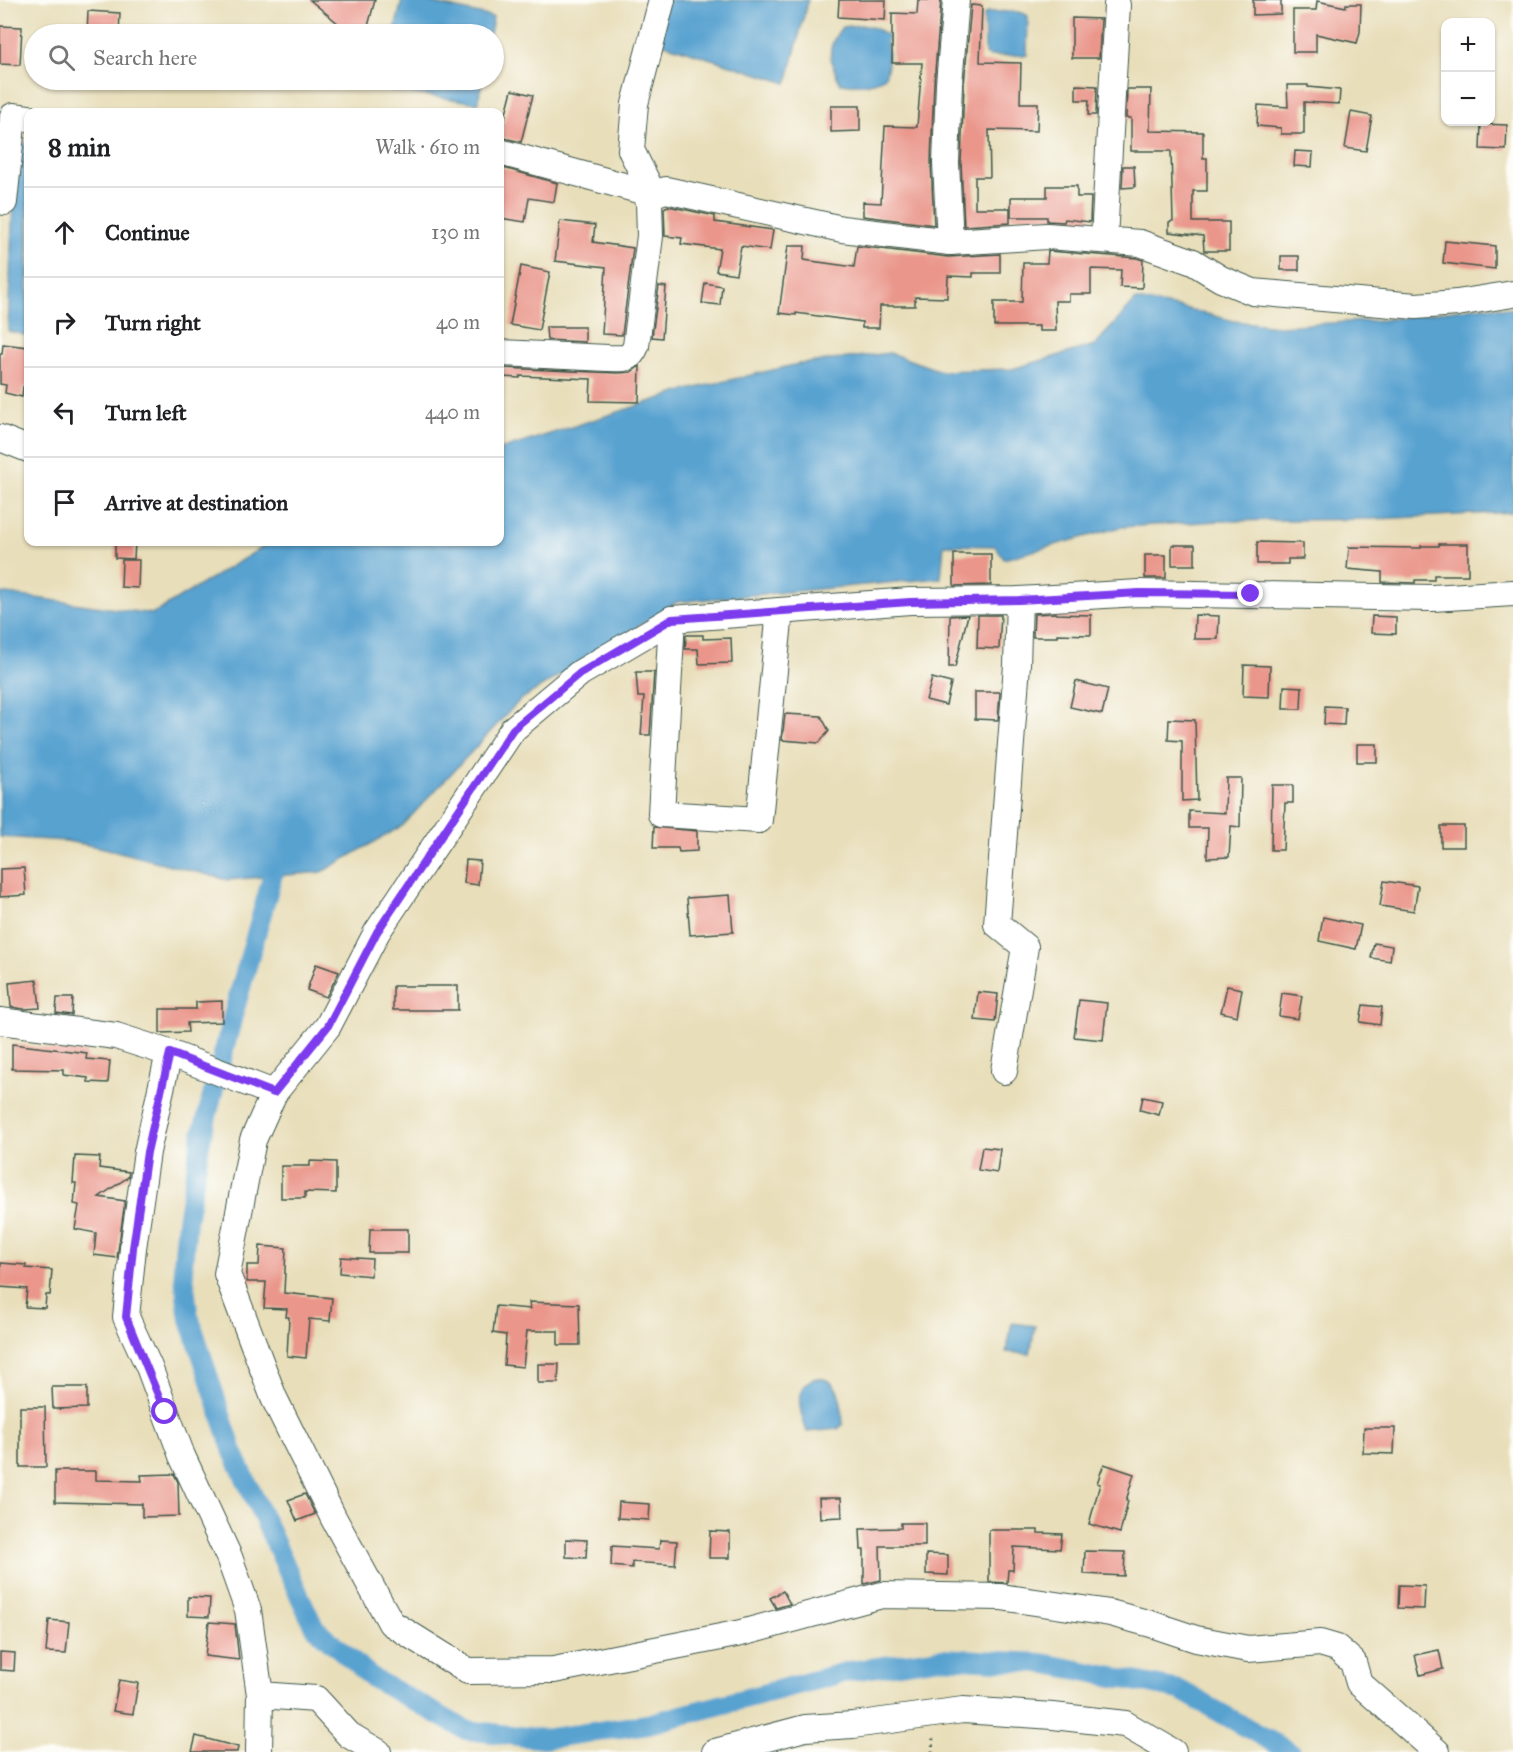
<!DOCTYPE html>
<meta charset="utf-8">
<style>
:root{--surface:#fff;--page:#f6f6f6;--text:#202124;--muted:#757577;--line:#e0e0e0}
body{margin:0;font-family:"IM FELL Great Primer",serif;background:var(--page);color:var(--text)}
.controls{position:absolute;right:18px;top:18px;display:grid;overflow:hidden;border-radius:12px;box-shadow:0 2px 4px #0004}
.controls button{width:54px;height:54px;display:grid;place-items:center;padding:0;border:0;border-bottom:2px solid var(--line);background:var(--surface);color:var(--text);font:30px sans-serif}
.stop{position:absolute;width:18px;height:18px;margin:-14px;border:4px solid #7c3aed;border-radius:50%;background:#fff}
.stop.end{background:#7c3aed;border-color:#fff;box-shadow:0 2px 6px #0008}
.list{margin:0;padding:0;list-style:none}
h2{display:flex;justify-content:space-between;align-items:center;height:78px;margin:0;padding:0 24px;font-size:26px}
h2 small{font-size:20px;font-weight:400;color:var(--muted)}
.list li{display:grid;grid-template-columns:39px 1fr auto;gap:18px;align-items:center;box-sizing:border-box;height:90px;padding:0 24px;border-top:2px solid var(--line)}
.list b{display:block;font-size:22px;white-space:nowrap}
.list em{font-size:20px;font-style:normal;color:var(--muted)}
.icon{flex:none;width:33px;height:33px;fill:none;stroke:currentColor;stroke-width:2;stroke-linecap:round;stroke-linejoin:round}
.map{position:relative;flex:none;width:1513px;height:1752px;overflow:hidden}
.search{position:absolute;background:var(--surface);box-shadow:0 2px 4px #0004;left:24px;top:24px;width:480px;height:66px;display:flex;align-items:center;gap:15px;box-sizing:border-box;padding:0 21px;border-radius:33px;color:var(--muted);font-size:22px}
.panel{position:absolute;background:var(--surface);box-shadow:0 2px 4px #0004;left:24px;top:108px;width:480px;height:438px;border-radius:12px}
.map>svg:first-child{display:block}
.water{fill:#59a2d0;stroke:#3c7082;stroke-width:1.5}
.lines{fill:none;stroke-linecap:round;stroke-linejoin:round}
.canal{stroke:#59a2d0;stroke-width:20}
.building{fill:#ea968b}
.minor-casing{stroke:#3d5548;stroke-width:28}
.path{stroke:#3d5548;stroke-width:3;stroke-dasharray:1.5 4.5;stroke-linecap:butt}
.minor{stroke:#fff;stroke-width:26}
.route{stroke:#7c3aed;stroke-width:8}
</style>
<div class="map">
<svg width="1513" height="1752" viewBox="0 0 1513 1752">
<rect width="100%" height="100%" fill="#fdfcf7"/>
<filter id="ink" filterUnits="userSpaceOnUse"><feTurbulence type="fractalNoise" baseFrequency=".0167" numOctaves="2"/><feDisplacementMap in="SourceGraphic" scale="12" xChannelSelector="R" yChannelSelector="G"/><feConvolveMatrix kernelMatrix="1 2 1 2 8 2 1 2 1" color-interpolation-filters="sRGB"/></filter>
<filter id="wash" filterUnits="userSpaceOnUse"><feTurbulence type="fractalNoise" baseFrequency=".008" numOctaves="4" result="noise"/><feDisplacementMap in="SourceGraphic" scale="24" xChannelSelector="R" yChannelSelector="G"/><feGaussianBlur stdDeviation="1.35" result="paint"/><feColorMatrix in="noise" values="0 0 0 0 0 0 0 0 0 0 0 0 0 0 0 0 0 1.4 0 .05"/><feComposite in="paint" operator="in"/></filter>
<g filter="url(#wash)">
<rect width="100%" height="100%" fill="#e8deba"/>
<g class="water">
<polygon points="402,0 419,0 493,17 490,34 394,34"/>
<polygon points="666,0 808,0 787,83 658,42"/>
<path d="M988 12C1001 12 1018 9 1028 16L1027 55 990 56 985 54 984 15Z"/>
<path d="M861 25 875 28 887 35 888 65 885 77C869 86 857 85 840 83 829 59 825 49 842 27Z"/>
<polygon points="384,80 482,80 478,103 382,89"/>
<polygon points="15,142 28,144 28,336 8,331"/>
<polygon points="1136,300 1184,308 1234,321 1278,326 1383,320 1483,306 1513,309 1513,512 1377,519 1220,521 1121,527 1004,559 995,546 944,545 941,578 677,602 520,700 402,826 322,872 228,880 104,848 66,841 0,837 0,593 153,614 271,542 500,542 500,450 683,391 798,364 890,353 941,371 1012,369 1095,345"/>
<polygon points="1012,1323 1035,1326 1030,1354 1006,1352"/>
<path d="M817 1378C841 1379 842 1404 843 1424L838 1429 807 1432C800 1413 791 1384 817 1378Z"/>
</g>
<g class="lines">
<polyline class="canal" points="279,853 234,1012 201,1139 187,1221 183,1265 188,1313 233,1452 314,1627 374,1679 466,1730 544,1739 648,1724 850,1671 940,1658 1042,1663 1180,1690 1290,1752"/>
</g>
<g id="blocks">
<g class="building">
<polygon points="310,0 375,0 366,34 351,34"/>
<polygon points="839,0 886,0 885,20 838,17"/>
<polygon points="918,0 941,0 934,83 931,162 934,225 863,216 863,202 881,203 885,126 917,127 922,63 892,63 892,13 917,14"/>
<polygon points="1253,0 1281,0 1281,14 1253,15"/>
<polygon points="1317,1 1346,7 1346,4 1361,4 1360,32 1357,43 1316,34 1316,52 1293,52 1293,10 1316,10"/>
<polygon points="971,5 982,6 980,62 1021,63 1020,103 1038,103 1037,131 989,130 990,177 975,177 975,208 1010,208 1010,223 964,226 961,163 964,85"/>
<polygon points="88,11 120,13 119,34 87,34"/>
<polygon points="1072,18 1101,19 1099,58 1072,58"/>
<polygon points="0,26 22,27 20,65 0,64"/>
<polygon points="1076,85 1097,86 1096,115 1088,115 1089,100 1076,100"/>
<polygon points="1287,85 1308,85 1308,87 1340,90 1339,104 1304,102 1304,134 1281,134 1281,128 1257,126 1258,105 1288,107"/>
<polygon points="1127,89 1151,89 1150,131 1203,132 1203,158 1207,158 1207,191 1193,191 1193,222 1229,222 1229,251 1204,251 1203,236 1169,232 1169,222 1173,221 1171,151 1131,151 1131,118 1126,118"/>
<polygon points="512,90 533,95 521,142 500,137"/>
<polygon points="831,106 860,106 860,131 831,132"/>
<polygon points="1351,112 1372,116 1366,151 1345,148"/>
<polygon points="1481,124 1507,125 1506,150 1480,149"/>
<polygon points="1295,151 1313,152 1312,167 1294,166"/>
<polygon points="1123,166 1134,166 1135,187 1122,188"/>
<polygon points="500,167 557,183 554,202 529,198 525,222 500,218"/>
<polygon points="1047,186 1077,186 1077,197 1091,197 1090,222 1065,219 1064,222 1047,221 1047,217 1011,217 1011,197 1047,197"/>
<polygon points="668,206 715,216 715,222 773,230 770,250 741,246 736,274 716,271 720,249 681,244 682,238 665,236 664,208"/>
<polygon points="560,221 595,225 593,242 633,248 622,335 602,334 606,267 555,261"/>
<polygon points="1445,241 1495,246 1495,269 1443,263"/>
<polygon points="788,246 805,246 804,260 854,267 857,246 948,257 1000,254 1000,273 973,273 973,277 948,276 947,298 915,297 915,306 880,306 879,328 862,328 862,322 796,313 796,315 779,313"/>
<polygon points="1048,251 1137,258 1143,260 1142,288 1120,287 1121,270 1091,269 1091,294 1069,294 1069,301 1055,301 1056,331 1039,331 1039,326 994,326 994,302 1022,302 1023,263 1047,263"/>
<rect x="1281" y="256" width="18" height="14"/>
<polygon points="521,266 550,272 539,330 510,325"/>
<polygon points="705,283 722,286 720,305 702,303"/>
<polygon points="659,286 666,287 662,338 652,337"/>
<polygon points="546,327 585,327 585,342 547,340"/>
<polygon points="3,344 28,347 28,388 23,387 22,397 5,393 6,385 0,384 0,354 2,354"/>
<polygon points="640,366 639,402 590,401 591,379 520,376 520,378 500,377 500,368 618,373 631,372"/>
<polygon points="115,542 135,542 134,559 115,558"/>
<polygon points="1257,542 1303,543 1303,559 1288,559 1288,564 1257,564"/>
<polygon points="1439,544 1468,544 1468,575 1434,575 1434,580 1415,580 1415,583 1382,582 1382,572 1347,569 1349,547 1421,548 1421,546 1439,546"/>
<rect x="1172" y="545" width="23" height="20"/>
<polygon points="954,554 991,554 991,585 954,586"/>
<rect x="1145" y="555" width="21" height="23"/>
<polygon points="122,560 139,560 138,588 121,587"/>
<polygon points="1056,613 1056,614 1091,615 1091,635 1057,634 1057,637 1033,637 1034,614"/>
<polygon points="968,615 955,667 949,667 950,616"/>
<polygon points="978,615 1001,615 999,649 977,648"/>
<polygon points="1195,615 1219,616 1218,639 1194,639"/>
<polygon points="1372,616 1396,617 1396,634 1371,633"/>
<polygon points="686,635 703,635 703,639 731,638 732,663 699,664 698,649 685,649"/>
<polygon points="1244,665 1270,666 1269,697 1243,696"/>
<polygon points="636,672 654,672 650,735 641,735 644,697 638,697"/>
<polygon points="932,678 951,683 946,705 926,700"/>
<polygon points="1076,681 1108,689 1102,714 1070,707"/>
<polygon points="1284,686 1302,687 1301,709 1283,709"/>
<polygon points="975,692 1000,692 998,720 975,719"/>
<polygon points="1325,706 1345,707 1344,725 1324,724"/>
<polygon points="785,714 821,716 829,731 819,743 782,740"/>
<polygon points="1169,719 1195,720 1197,800 1182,801 1182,741 1168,740"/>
<rect x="1357" y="744" width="20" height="18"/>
<polygon points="1226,778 1241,778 1240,827 1231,826 1229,857 1207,858 1208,828 1189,828 1189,811 1225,813"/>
<polygon points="1272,785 1293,785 1293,803 1285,803 1283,850 1271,850"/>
<rect x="1441" y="826" width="23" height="21"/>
<polygon points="654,827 697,831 697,851 679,852 678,848 653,848"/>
<polygon points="466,860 480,861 478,885 464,883"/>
<polygon points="24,868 26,895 0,897 0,869"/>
<polygon points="1384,881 1418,886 1414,911 1380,906"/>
<polygon points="730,895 733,932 690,935 687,898"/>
<polygon points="1323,917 1361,925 1356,949 1319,941"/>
<polygon points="1374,943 1392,946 1390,961 1371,958"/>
<polygon points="316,964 339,972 326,997 307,990"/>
<polygon points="37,980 40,1008 24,1009 11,1007 9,983"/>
<rect x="393" y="986" width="65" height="24"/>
<polygon points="1227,986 1242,989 1237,1016 1221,1012"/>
<polygon points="978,992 998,994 995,1022 975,1020"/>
<polygon points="1282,993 1302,996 1298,1019 1279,1016"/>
<polygon points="57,998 73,998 72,1015 56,1013"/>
<polygon points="1079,1000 1107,1003 1103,1040 1074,1037"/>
<polygon points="222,1001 222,1022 187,1023 188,1032 160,1033 160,1009 196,1009 196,1002"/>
<polygon points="1363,1005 1382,1007 1380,1025 1360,1022"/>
<polygon points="12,1044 87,1053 86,1059 110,1061 108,1083 88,1082 88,1078 64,1075 64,1070 12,1069"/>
<polygon points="1143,1097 1162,1101 1159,1115 1140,1110"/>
<polygon points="982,1147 1000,1149 997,1173 978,1170"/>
<polygon points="75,1156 100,1157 99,1168 129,1172 128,1177 99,1197 125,1201 117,1258 94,1255 96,1233 75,1229 79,1205 74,1204 76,1183 73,1183"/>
<polygon points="310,1161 336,1162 336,1193 305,1192 305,1198 281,1198 281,1166 310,1166"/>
<polygon points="370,1229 408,1229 408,1253 369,1253"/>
<polygon points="260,1246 286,1248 284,1293 332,1298 330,1321 309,1319 306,1358 287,1356 289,1317 286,1317 287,1309 264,1308 266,1282 247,1282 247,1265 259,1265"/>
<polygon points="341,1257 372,1259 371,1276 340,1273"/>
<polygon points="1,1263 26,1265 26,1268 52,1270 50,1295 46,1295 45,1308 25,1307 27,1289 0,1287"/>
<polygon points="529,1302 579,1304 580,1345 558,1345 558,1331 527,1331 523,1367 504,1365 506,1335 493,1333 496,1306 530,1309"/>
<polygon points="538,1364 559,1364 558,1383 538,1383"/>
<polygon points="52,1387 87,1387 87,1408 53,1409"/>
<polygon points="20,1407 45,1407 46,1467 20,1467"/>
<polygon points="1364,1428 1395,1428 1394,1454 1363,1453"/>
<polygon points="1104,1464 1134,1474 1126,1501 1128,1501 1120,1533 1089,1524 1100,1484 1097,1483"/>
<polygon points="55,1471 96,1471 96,1480 142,1481 141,1475 174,1474 178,1482 179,1516 142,1517 142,1504 55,1502"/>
<polygon points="305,1494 315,1514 297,1521 288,1500"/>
<polygon points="819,1498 841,1498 842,1517 820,1518"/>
<polygon points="619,1502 650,1504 649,1520 618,1518"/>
<polygon points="901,1523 925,1523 925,1546 880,1546 881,1580 864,1584 864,1550 861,1550 860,1529 901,1528"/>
<polygon points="989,1530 1038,1530 1038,1533 1062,1534 1060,1549 1014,1547 1013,1570 1008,1570 1007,1583 989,1582"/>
<polygon points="710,1531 730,1532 730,1558 709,1558"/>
<polygon points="566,1539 587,1540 586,1558 566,1557"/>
<polygon points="660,1540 677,1541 675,1565 632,1562 632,1568 611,1566 612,1546 659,1549"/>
<polygon points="1085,1551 1125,1552 1124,1576 1084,1574"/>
<polygon points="926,1554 948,1555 948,1575 926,1574"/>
<polygon points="1399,1585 1425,1586 1424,1609 1398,1608"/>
<polygon points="783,1591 790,1604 776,1608 770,1598"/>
<polygon points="188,1597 210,1598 209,1617 188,1616"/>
<polygon points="49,1620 69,1622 66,1653 46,1652"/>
<polygon points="209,1622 235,1624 239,1660 205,1656"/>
<polygon points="1439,1650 1443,1669 1420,1675 1415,1655"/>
<polygon points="0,1652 15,1653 14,1671 0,1670"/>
<polygon points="119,1680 138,1683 133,1714 113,1711"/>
<polygon points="196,1736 238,1747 237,1752 192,1752"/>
</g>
</g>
</g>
<g filter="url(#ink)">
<use href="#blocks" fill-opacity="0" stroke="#3d5548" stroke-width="1.5"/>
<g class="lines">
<g class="minor-casing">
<g id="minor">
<polyline points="500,152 653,194"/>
<polyline points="653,194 631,150 635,104 662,0"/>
<polyline points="0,201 4,202 13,116 28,118"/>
<polyline points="1104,239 1117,5"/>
<polyline points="950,242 946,163 949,84 956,0"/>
<path d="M500 353 608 358C623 358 630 361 636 346L650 236 649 202 653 194 666 190 842 229 950 242 1047 236 1140 243 1193 262 1221 279 1253 292 1416 306 1457 303 1513 294"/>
<polyline points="0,438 28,449"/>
<polyline points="672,619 661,814 759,820 780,611"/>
<polyline points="0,1021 116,1036 169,1053 147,1152 133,1248 126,1317 149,1367 182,1456 229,1557 248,1610 260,1695 316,1699 349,1735 378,1752"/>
<polyline points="169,1053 274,1093"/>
<polyline points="1004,1071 1025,947 997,924 1017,665 1019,600"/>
<polyline points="259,1752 260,1695"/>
<polyline points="715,1752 805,1728 853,1725 963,1710 1053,1716 1125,1724 1173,1752"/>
<polyline points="1437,1752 1359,1683 1353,1662 1337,1648 1320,1643 1248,1649 1196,1639 1151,1624 1110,1613 1001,1597 882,1595 741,1633 554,1670 468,1671 391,1623 334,1519 274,1398 227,1274 253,1140 274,1093 328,1026 377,932 513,729 580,673 672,619 910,601 1019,600 1139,593 1432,598 1513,593"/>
</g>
</g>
<polyline class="path" points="932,1752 933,1737"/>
<use href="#minor" class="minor"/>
</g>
</g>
<g class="lines" filter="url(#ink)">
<polyline class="route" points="165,1412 126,1317 133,1248 147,1152 170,1053 274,1093 328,1026 377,932 513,729 580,673 672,619 910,602 1019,600 1139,593 1251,594"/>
</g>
</svg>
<div class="controls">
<button>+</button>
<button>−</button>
</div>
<div class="stop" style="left:165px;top:1412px"></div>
<div class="stop end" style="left:1251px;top:594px"></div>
<div class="search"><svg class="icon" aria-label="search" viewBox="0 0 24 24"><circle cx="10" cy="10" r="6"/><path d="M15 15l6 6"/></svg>Search here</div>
<section class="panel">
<h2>8 min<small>Walk · 610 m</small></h2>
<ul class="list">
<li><svg class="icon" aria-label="ahead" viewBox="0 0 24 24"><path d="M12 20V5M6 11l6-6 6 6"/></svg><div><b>Continue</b></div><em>130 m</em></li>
<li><svg class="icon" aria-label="right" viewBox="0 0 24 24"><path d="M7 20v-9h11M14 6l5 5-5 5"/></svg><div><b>Turn right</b></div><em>40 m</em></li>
<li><svg class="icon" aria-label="left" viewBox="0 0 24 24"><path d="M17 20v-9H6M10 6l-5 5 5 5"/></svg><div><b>Turn left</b></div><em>440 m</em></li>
<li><svg class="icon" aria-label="arrive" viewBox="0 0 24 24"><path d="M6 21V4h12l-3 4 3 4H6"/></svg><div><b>Arrive at destination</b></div></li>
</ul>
</section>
</div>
